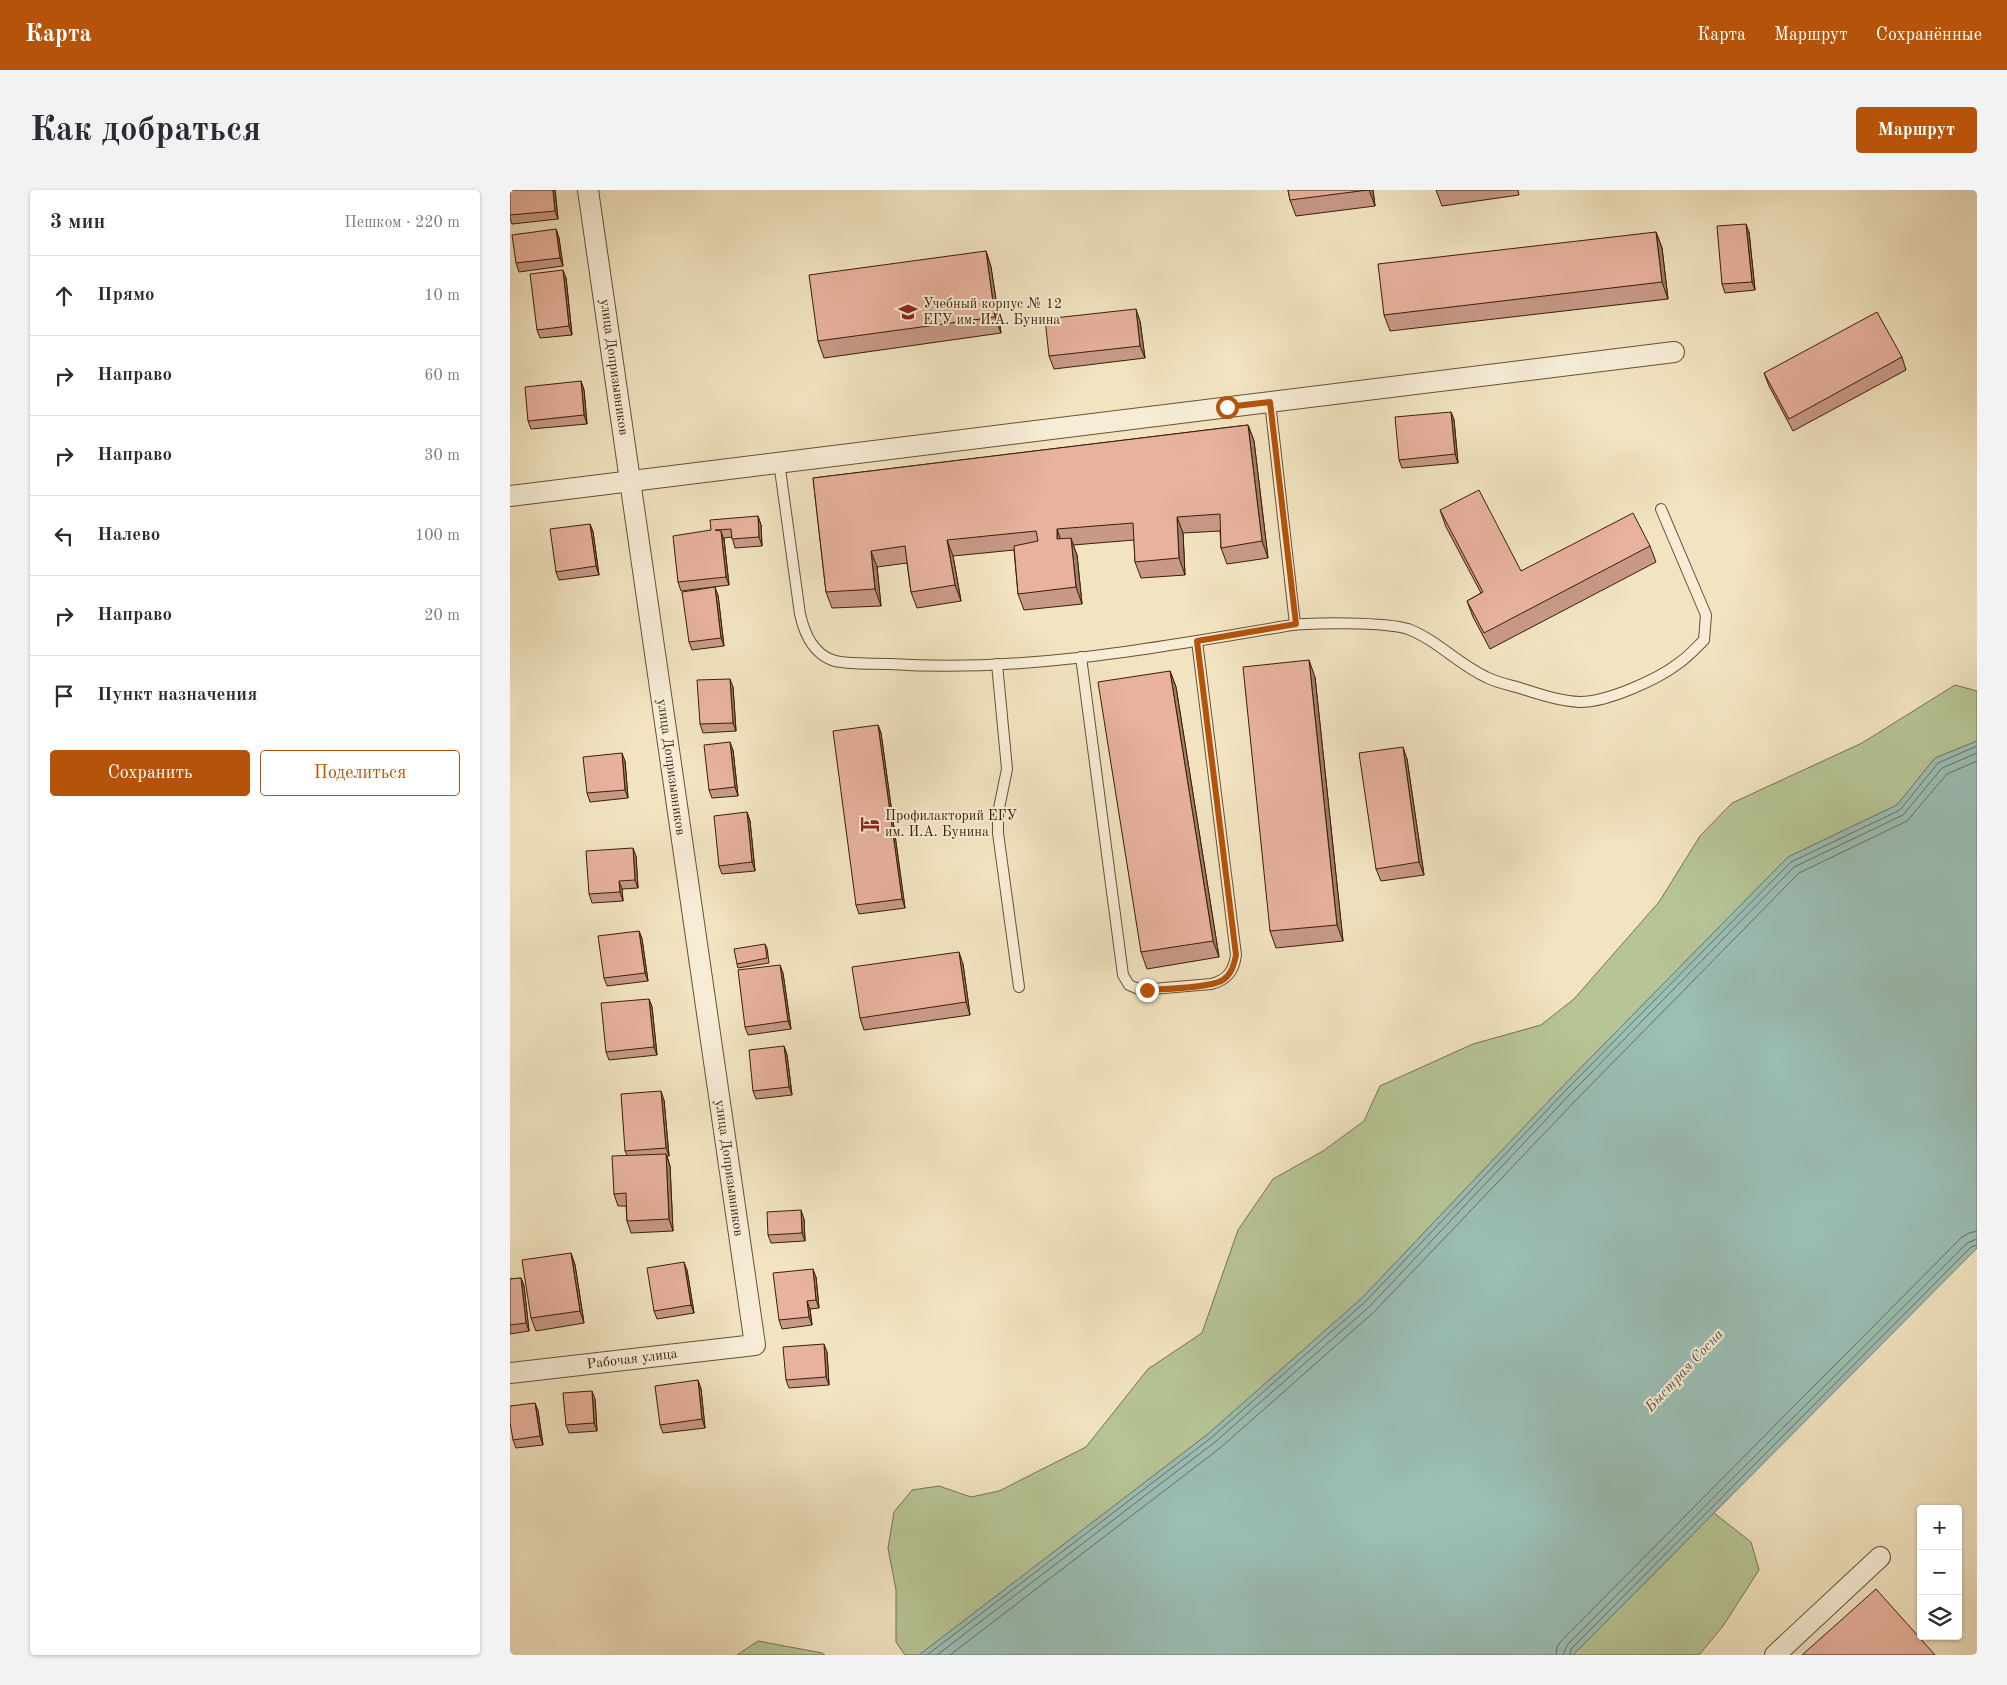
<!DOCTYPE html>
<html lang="ru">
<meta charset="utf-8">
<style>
:root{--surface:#fff;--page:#f2f2f3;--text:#2b2b33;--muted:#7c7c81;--line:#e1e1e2;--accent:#b45309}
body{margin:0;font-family:"Old Standard TT",serif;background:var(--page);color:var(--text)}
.controls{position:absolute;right:15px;bottom:15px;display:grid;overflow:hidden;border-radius:5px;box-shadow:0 1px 4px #0004}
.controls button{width:45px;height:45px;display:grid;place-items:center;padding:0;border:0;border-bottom:1px solid var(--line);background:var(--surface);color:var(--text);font:25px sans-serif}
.stop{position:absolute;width:15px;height:15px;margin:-11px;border:4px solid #b45309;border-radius:50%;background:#fff}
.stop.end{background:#b45309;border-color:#fff;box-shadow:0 1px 5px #0008}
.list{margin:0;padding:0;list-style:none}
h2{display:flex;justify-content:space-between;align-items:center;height:65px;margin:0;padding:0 20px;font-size:21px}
h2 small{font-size:16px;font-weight:400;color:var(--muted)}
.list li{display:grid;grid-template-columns:32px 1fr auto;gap:15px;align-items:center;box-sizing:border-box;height:80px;padding:0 20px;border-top:1px solid var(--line)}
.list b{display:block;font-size:19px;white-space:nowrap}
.list em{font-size:16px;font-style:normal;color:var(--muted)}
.actions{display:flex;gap:10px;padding:15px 20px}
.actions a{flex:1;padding:11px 0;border:1px solid var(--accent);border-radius:5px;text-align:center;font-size:18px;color:var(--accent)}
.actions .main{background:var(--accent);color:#fff}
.icon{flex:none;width:28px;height:28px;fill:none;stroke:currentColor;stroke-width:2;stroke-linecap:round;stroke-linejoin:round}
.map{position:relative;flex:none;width:1467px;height:1465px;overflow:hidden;border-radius:5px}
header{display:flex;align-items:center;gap:30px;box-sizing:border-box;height:70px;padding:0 25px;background:var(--accent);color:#fff}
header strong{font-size:24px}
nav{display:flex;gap:28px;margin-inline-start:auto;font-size:18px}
.intro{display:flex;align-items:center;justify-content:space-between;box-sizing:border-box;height:120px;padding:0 30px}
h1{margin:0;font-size:35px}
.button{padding:12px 22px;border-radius:5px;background:var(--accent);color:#fff;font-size:18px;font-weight:700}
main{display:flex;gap:30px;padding:0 30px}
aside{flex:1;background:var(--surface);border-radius:5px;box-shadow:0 1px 4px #0004}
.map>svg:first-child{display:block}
.green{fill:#b7c596;stroke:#78724e}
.water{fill:#9bbeb5;stroke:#747e6f}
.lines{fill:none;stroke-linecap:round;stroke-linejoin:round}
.shore{stroke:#6a6e5d;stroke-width:1}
.lane-casing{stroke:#685034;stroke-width:12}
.street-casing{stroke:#685034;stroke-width:22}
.lane{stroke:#f7edd7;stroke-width:10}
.street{stroke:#f7edd7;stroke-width:20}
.wall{fill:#c89988;stroke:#3a1e05}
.shaded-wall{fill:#a27d6f;stroke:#3a1e05}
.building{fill:#e8b29e;stroke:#3a1e05}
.route{stroke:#b45309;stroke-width:6}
.labels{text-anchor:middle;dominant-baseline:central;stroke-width:4;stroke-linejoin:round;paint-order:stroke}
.poi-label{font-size:14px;fill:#3a1e05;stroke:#f7edd7;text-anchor:start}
.street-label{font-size:14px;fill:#3a1e05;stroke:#f7edd7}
.water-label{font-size:15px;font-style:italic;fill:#574e3a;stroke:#f7edd7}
</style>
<header>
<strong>Карта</strong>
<nav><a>Карта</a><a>Маршрут</a><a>Сохранённые</a></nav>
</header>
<div class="intro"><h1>Как добраться</h1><a class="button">Маршрут</a></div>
<main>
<aside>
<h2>3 мин<small>Пешком · 220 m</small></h2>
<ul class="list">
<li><svg class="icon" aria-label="ahead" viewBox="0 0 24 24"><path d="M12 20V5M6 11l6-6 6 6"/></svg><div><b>Прямо</b></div><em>10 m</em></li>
<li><svg class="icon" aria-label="right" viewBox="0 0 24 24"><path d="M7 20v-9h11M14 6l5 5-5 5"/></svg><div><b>Направо</b></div><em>60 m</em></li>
<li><svg class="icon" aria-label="right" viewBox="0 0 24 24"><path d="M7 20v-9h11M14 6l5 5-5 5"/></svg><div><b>Направо</b></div><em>30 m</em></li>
<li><svg class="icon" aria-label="left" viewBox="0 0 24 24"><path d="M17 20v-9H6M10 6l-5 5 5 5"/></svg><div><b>Налево</b></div><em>100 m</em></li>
<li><svg class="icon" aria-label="right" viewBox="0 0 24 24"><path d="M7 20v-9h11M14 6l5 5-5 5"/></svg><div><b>Направо</b></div><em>20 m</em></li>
<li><svg class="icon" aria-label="arrive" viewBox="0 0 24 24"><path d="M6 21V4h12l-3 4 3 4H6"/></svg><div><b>Пункт назначения</b></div></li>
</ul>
<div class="actions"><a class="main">Сохранить</a><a>Поделиться</a></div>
</aside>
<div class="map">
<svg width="1467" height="1465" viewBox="0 0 1467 1465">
<rect width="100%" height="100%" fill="#f2e4c1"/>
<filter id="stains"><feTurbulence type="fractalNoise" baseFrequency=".004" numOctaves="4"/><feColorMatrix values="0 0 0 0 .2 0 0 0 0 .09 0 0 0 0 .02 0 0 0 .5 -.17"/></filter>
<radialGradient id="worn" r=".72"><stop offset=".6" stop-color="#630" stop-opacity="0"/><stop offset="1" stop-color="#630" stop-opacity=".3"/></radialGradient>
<g class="green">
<polygon points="1445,495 1467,501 1467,551 1425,568 1387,615 1278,667 1054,895 852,1108 698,1244 409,1465 395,1465 386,1452 386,1400 378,1358 384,1322 402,1300 429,1296 461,1307 489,1301 576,1257 638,1179 692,1143 728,1040 763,989 813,961 854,931 870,896 963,854 1031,835 1064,809 1149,712 1190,646 1222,613 1352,553"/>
<polygon points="1204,1323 1241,1352 1249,1380 1213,1436 1189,1465 1063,1465"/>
<polygon points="248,1451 312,1463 315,1465 227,1465"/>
</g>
<polygon class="water" points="1467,551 1467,1058 1063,1465 409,1465 698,1244 852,1108 1054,895 1278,667 1387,615 1425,568"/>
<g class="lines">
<g class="shore">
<polyline points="417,1465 701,1248 855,1112 1058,898 1281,672 1390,620 1428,573 1467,556"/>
<polyline points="427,1465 705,1252 859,1117 1062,902 1284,677 1393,625 1432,578 1467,563"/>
<polyline points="440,1465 710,1258 864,1122 1068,908 1289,683 1397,631 1437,584 1467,571"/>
<polyline points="1046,1465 1047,1457 1052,1450 1452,1047 1459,1043 1467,1041"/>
<polyline points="1053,1465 1057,1455 1457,1053 1467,1049"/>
<polyline points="1060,1465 1061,1459 1461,1057 1467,1055"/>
</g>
<g class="lane-casing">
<g id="lane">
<polyline points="760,212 785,434"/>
<path d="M269 272 290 424C294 442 303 463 322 470 336 475 364 473 380 474 512 483 647 458 776 436 800 432 876 432 898 439 927 450 948 474 976 487 987 493 1001 495 1013 499 1032 505 1050 511 1070 512 1097 512 1147 490 1169 473 1178 467 1186 458 1194 450L1196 425 1151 319"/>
<path d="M571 467 613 785 619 795 631 800 701 794C717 790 724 781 726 765L687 451"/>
<polyline points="487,474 497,579 488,623 488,643 509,797"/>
</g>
</g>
<g class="street-casing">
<g id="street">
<polyline points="0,306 1164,162"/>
<polyline points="0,1183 245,1155 78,0"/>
<polyline points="1265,1465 1370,1367"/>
</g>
</g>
<use href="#lane" class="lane"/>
<use href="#street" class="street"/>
</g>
<g class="wall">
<polygon points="0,0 45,0 48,29 2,34 0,28"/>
<polygon points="778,0 863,0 865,16 786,26 780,10"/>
<polygon points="926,0 1008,0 1009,5 932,16"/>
<polygon points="46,39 49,48 53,76 9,82 6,73"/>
<polygon points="1146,42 1152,58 1158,109 880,141 874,125"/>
<polygon points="1239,42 1245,100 1215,103 1212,94"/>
<polygon points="476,61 481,77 491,143 314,168 308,151"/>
<polygon points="56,88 62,145 30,148 27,140"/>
<polygon points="630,131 635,168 544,179 539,166"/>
<polygon points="1392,167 1396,180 1283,241 1259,196 1254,183"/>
<polygon points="71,191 74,200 77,234 21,239 18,231"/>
<polygon points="941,222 944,230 948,273 892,278 889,270"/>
<polygon points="738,235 744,251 758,368 717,374 711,358 710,341 673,343 675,385 631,388 625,372 624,350 563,355 567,365 572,414 514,420 508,404 504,360 443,366 451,411 407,418 401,402 397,373 367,377 371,416 322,418 316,402 303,288"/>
<polygon points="930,320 1011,381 1140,356 1146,372 980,459 963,427 957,411 971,403 936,337"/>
<polygon points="248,326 251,335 252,356 225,358 222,347 214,348 219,395 171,401 168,392 201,340"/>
<polygon points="80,334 83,342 89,385 49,390 46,382"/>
<polygon points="208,405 214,456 182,460 179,452"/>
<polygon points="660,481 666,497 709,767 637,779 631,762"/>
<polygon points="805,487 833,751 766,758 760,741"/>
<polygon points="223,497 226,541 193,543 190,534"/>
<polygon points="368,535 371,543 395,718 349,724 346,715"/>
<polygon points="223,560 228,606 202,608 199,600"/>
<polygon points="897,569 914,685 871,691 866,679"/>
<polygon points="115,571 118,608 80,612 77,603"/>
<polygon points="237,622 240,631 245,681 212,684 209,676"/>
<polygon points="126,666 128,698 112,699 113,711 82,713 79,704"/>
<polygon points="129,741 132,749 138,791 97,796 94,788"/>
<polygon points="255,754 257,758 259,773 228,778 227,774"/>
<polygon points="453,774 460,825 354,840 350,828"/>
<polygon points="273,783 281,839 238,845 235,837"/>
<polygon points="139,809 142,817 147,865 99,870 96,862"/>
<polygon points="274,856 277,865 282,905 246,909 243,901"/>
<polygon points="154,910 159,966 157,966 160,976 163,1041 121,1043 117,1031 116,1016 108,1016 104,1004 117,965 115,961"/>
<polygon points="294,1029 295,1051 261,1053 258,1045"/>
<polygon points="61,1063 65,1075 74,1133 26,1141 21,1128"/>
<polygon points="177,1080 184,1123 147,1129 144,1121"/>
<polygon points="306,1087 309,1118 300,1119 302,1135 272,1139 269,1130"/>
<polygon points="11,1088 14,1096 19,1141 0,1144 0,1089"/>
<polygon points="317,1162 319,1195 279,1198 276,1190"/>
<polygon points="188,1190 191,1199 195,1238 153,1243 150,1235"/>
<polygon points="85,1209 87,1241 59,1243 56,1235"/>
<polygon points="25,1213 28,1221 33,1255 6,1258 3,1250"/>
</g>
<g class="shaded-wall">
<polygon points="43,0 45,0 48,29 45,21"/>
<polygon points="859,0 863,0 865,16"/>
<polygon points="1236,34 1239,42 1245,100 1242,92"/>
<polygon points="46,39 49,48 53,76 50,68"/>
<polygon points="1146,42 1152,58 1158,109 1152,92"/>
<polygon points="476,61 481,77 491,143 485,127"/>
<polygon points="53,80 56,88 62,145 59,136"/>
<polygon points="626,119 630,131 635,168 630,156"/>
<polygon points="71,191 74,200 77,234 74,225"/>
<polygon points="941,222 944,230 948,273 945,264"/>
<polygon points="738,235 744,251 758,368 752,351"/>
<polygon points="248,326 251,335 252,356 249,347"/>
<polygon points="667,327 673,343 675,385 669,368"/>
<polygon points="80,334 83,342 89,385 86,376"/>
<polygon points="547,339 553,356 547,349"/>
<polygon points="211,341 214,350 219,395 216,387"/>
<polygon points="561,348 567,365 572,414 566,397"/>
<polygon points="437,350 443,366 451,411 445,395"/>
<polygon points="361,361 367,377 371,416 365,399"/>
<polygon points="205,397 208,405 214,456 211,448"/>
<polygon points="799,470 805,487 833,751 827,735"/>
<polygon points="660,481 666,497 709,767 703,751"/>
<polygon points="220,489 223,497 226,541 223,533"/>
<polygon points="368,535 371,543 395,718 392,709"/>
<polygon points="220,552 223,560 228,606 225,597"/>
<polygon points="893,557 897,569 914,685 909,672"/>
<polygon points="112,563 115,571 118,608 115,600"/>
<polygon points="237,622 240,631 245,681 242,672"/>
<polygon points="123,658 126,666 128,698 125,690"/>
<polygon points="109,691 112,699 113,711 110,702"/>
<polygon points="129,741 132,749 138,791 135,783"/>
<polygon points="449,762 453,774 460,825 456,812"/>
<polygon points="270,775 273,783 281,839 278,831"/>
<polygon points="139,809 142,817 147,865 144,857"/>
<polygon points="274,856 277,865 282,905 279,897"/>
<polygon points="151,901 154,910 159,966 156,958"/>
<polygon points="156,964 160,976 163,1041 159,1029"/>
<polygon points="291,1020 294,1029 295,1051 292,1043"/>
<polygon points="61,1063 65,1075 74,1133 70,1121"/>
<polygon points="174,1072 177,1080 184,1123 181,1115"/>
<polygon points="303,1079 306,1087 309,1118 306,1110"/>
<polygon points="11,1088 14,1096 19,1141 16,1133"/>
<polygon points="297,1111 300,1119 302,1135 299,1127"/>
<polygon points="314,1154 317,1162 319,1195 316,1187"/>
<polygon points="188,1190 191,1199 195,1238 192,1229"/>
<polygon points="82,1201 85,1209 87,1241 84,1233"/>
<polygon points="25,1213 28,1221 33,1255 30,1246"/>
</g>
<g class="building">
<polygon points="0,0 43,0 45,21 0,25"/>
<polygon points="778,0 858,0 780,10"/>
<polygon points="1236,34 1242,92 1212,94 1207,36"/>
<polygon points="46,39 50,68 6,73 2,45"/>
<polygon points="1146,42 1152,92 874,125 868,74"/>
<polygon points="476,61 485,127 308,151 299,85"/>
<polygon points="53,80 59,136 27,140 20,84"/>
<polygon points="626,119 630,156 539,166 535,129"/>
<polygon points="1367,122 1392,167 1279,229 1254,183"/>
<polygon points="71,191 74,225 18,231 15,197"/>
<polygon points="941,222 945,264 889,270 885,227"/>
<polygon points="738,235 752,351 711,358 710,324 667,327 669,368 625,372 623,333 547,339 547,349 561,348 566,397 508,404 504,356 528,351 526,341 437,350 445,395 401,402 395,356 361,361 365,399 316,402 303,288"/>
<polygon points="969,300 1011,381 1123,323 1140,356 974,443 957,411 973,402 930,320"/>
<polygon points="248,326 249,347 222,349 221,339 205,340 211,341 216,387 168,392 163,346 201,340 200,330"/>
<polygon points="80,334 86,376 46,382 40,339"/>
<polygon points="205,397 211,448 179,452 172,402"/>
<polygon points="799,470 827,735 760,741 733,477"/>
<polygon points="660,481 703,751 631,762 588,492"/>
<polygon points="220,489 223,533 190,534 187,490"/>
<polygon points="368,535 392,709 346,715 323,541"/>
<polygon points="220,552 225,597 199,600 194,555"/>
<polygon points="893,557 909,672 866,679 849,563"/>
<polygon points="112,563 115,600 77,603 73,567"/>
<polygon points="237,622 242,672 209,676 204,626"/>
<polygon points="123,658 125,690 109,691 110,702 79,704 76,661"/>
<polygon points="129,741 135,783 94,788 88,746"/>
<polygon points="255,754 257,768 227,774 224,759"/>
<polygon points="449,762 456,812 350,828 342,777"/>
<polygon points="270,775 278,831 235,837 228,780"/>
<polygon points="139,809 144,857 96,862 91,813"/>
<polygon points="274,856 279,897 243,901 239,860"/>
<polygon points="151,901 156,958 115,961 111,904"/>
<polygon points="156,964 159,1029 117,1031 116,1003 104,1004 102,966"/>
<polygon points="291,1020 292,1043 258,1045 257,1022"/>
<polygon points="61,1063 70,1121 21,1128 12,1070"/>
<polygon points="174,1072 181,1115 144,1121 137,1078"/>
<polygon points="303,1079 306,1110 297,1111 299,1127 269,1130 263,1083"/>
<polygon points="11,1088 16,1133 0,1135 0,1089"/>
<polygon points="314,1154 316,1187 276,1190 273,1157"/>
<polygon points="188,1190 192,1229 150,1235 145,1196"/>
<polygon points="82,1201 84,1233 56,1235 53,1203"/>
<polygon points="25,1213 30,1246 3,1250 0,1232 0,1216"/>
<polygon points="1366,1399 1425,1465 1292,1465"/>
</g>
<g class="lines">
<path class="route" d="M637 800C655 799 697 798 711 791 721 786 724 775 726 765L687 451 786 434 760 212 717 217"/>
</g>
<defs>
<g id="university-bare" transform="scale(1.5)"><path d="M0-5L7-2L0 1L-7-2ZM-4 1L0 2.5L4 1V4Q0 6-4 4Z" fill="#8f2418" stroke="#f7edd7" stroke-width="2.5" paint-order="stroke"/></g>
<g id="hotel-bare" transform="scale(1.5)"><path d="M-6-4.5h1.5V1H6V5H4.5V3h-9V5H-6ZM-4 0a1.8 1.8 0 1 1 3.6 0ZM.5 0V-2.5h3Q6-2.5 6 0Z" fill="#8f2418" stroke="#f7edd7" stroke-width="2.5" paint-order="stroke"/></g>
</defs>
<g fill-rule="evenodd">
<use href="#university-bare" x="398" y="122"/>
<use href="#hotel-bare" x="360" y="634"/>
</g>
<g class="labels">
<g class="poi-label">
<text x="413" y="114">Учебный корпус № 12<tspan x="413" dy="16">ЕГУ им. И.А. Бунина</tspan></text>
<text x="375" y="626">Профилакторий ЕГУ<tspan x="375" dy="16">им. И.А. Бунина</tspan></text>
</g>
<g class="street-label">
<text transform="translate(104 177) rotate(82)">улица Допризывников</text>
<text transform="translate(161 577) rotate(82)">улица Допризывников</text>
<text transform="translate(219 978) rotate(82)">улица Допризывников</text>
<text transform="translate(122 1169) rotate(-7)">Рабочая улица</text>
</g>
<g class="water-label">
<text transform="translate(1175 1181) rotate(-47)">Быстрая Сосна</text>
</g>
</g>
<rect width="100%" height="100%" filter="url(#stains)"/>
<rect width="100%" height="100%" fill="url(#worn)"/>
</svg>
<div class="controls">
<button>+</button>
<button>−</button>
<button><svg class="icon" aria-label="layers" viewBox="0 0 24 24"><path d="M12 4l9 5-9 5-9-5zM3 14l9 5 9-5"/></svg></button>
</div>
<div class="stop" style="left:717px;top:217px"></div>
<div class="stop end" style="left:637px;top:800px"></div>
</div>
</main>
